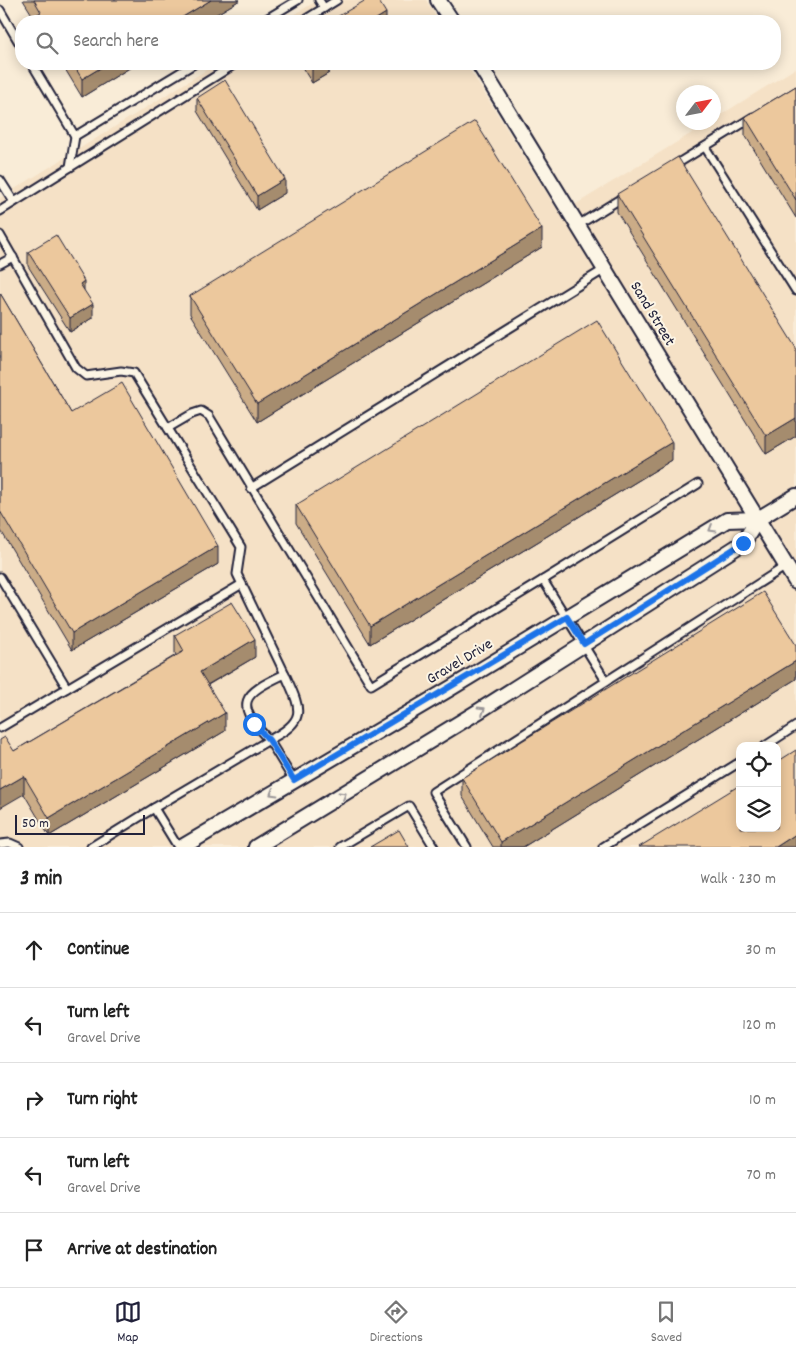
<!DOCTYPE html>
<meta charset="utf-8">
<style>
:root{--surface:#fff;--page:#f2f2f2;--text:#222;--muted:#767676;--line:#e0e0e0;--accent:#22223b}
body{margin:0;font-family:Dekko,sans-serif;background:var(--page);color:var(--text)}
.controls{position:absolute;right:15px;bottom:15px;display:grid;overflow:hidden;border-radius:10px;box-shadow:0 2px 12px #0003}
.controls button{width:45px;height:45px;display:grid;place-items:center;padding:0;border:0;border-bottom:1px solid var(--line);background:var(--surface);color:var(--text);font:25px sans-serif}
.compass{position:absolute;left:676px;top:85px;width:45px;height:45px;border-radius:50%;background:var(--surface);box-shadow:0 2px 12px #0003;rotate:58deg}
.scale{position:absolute;left:15px;bottom:12px;width:130px;box-sizing:border-box;padding-left:5px;border:2px solid #22223b;border-top:0;font-size:14px;line-height:18px;white-space:nowrap;color:#22223b;-webkit-text-stroke:4px #fcf5e5;paint-order:stroke}
.stop{position:absolute;width:15px;height:15px;margin:-11px;border:4px solid #1a73e8;border-radius:50%;background:#fff}
.stop.end{background:#1a73e8;border-color:#fff;box-shadow:0 1px 5px #0008}
.list{margin:0;padding:0;list-style:none}
h2{display:flex;justify-content:space-between;align-items:center;height:65px;margin:0;padding:0 20px;font-size:21px}
h2 small{font-size:16px;font-weight:400;color:var(--muted)}
.list li{display:grid;grid-template-columns:32px 1fr auto;gap:15px;align-items:center;box-sizing:border-box;height:75px;padding:0 20px;border-top:1px solid var(--line)}
.list b{display:block;font-size:19px;white-space:nowrap}
.list p{margin:0;font-size:16px;white-space:nowrap;color:var(--muted)}
.list em{font-size:16px;font-style:normal;color:var(--muted)}
.icon{flex:none;width:28px;height:28px;fill:none;stroke:currentColor;stroke-width:2;stroke-linecap:round;stroke-linejoin:round}
.map{position:relative;flex:none;width:796px;height:847px;overflow:hidden}
.search{position:absolute;background:var(--surface);box-shadow:0 2px 12px #0003;left:15px;right:15px;top:15px;height:55px;display:flex;align-items:center;gap:12px;box-sizing:border-box;padding:0 18px;border-radius:20px;color:var(--muted);font-size:19px}
.sheet{height:440px;background:var(--surface)}
nav{display:flex;justify-content:space-around;align-items:center;box-sizing:border-box;height:70px;border-top:1px solid var(--line);background:var(--surface);font-size:14px;color:var(--muted)}
nav a{display:grid;justify-items:center;gap:2px}
nav .on{color:var(--accent)}
.map>svg:first-child{display:block}
.built{fill:#f5e1c6;fill-rule:evenodd}
.lines{fill:none;stroke-linecap:round;stroke-linejoin:round}
.lane-casing{stroke:#22223b;stroke-width:11}
.street-casing{stroke:#22223b;stroke-width:18}
.lane{stroke:#fcf5e5;stroke-width:7}
.street{stroke:#fcf5e5;stroke-width:14}
.wall{fill:#cbac87;stroke:#22223b}
.shaded-wall{fill:#a58c6e;stroke:#22223b}
.building{fill:#ecc89d;stroke:#22223b}
.oneway{stroke:#9a9698}
.route{stroke:#1a73e8;stroke-width:6}
.labels{text-anchor:middle;dominant-baseline:central;stroke-width:4;stroke-linejoin:round;paint-order:stroke}
.street-label{font-size:16px;fill:#22223b;stroke:#fcf5e5}
</style>
<div class="map">
<svg width="796" height="847" viewBox="0 0 796 847">
<rect width="100%" height="100%" fill="#f9ecd7"/>
<filter id="ink" filterUnits="userSpaceOnUse"><feTurbulence type="fractalNoise" baseFrequency=".02" numOctaves="2"/><feDisplacementMap in="SourceGraphic" scale="10" xChannelSelector="R" yChannelSelector="G"/><feConvolveMatrix kernelMatrix="1 2 1 2 8 2 1 2 1" color-interpolation-filters="sRGB"/></filter>
<g filter="url(#ink)">
<g class="built">
<polygon points="318,0 426,0 439,21 284,21"/>
<path d="M216 64H466L560 214 708 123 714 122V119L796 68V847H0V198ZM740 746H777V828H740Z"/>
</g>
<g class="lines">
<g class="lane-casing">
<g id="lane">
<polyline points="319,0 324,8"/>
<polyline points="0,10 21,46"/>
<polyline points="263,21 298,0"/>
<polyline points="303,21 337,0"/>
<polyline points="32,64 75,136 70,167"/>
<polyline points="75,136 194,64"/>
<polyline points="705,147 796,291"/>
<polyline points="675,165 753,117"/>
<polyline points="0,180 14,202"/>
<polyline points="0,211 235,64"/>
<polyline points="578,225 625,196"/>
<polyline points="0,235 76,368 86,376 121,371 134,373 241,547 237,574 285,674"/>
<polyline points="0,264 13,257"/>
<polyline points="168,428 192,414 201,411 209,416 371,685 543,580 606,681"/>
<polyline points="251,488 605,269"/>
<polyline points="0,577 67,688"/>
<polyline points="543,580 698,484"/>
<path d="M285 674C301 710 308 720 269 740 233 703 242 694 285 674Z"/>
<polyline points="0,728 242,584"/>
<polyline points="765,746 796,726"/>
<polyline points="154,808 178,847"/>
<polyline points="0,844 10,843 19,847"/>
<polyline points="91,847 154,808 269,740 294,781"/>
<polyline points="340,847 409,806 434,847"/>
<polyline points="467,847 433,792 786,566"/>
<polyline points="603,847 740,762"/>
</g>
</g>
<g class="street-casing">
<g id="street">
<polyline points="438,0 452,21"/>
<polyline points="479,64 796,582"/>
<polyline points="182,847 451,688 727,520 758,519"/>
<polyline points="256,847 479,711 743,543 758,519 796,496"/>
</g>
</g>
<use href="#lane" class="lane"/>
<use href="#street" class="street"/>
</g>
<g class="wall">
<polygon points="23,0 240,0 205,21 36,21"/>
<polygon points="62,64 136,64 82,97"/>
<polygon points="300,64 329,64 329,73 312,83"/>
<polygon points="796,86 796,218 745,135 745,117"/>
<polygon points="197,98 285,193 257,210 197,111"/>
<polygon points="617,194 796,348 796,436 766,454 617,212"/>
<polygon points="542,247 257,422 190,314 190,296"/>
<polygon points="28,252 84,291 93,318 70,332 28,266"/>
<polygon points="0,293 71,413 218,564 72,650 0,529"/>
<polygon points="672,460 370,644 296,523 296,505"/>
<polygon points="175,635 255,657 208,685 225,731 49,836 24,794 14,751 176,655 175,653"/>
<polygon points="796,661 796,679 523,847 493,847 462,796 462,778"/>
</g>
<g class="shaded-wall">
<polygon points="211,0 240,0 205,21 176,21"/>
<polygon points="386,13 386,21 373,21"/>
<polygon points="107,64 136,64 82,97 82,79"/>
<polygon points="320,64 329,64 329,73 312,83 312,69"/>
<polygon points="285,179 285,193 257,210 257,196"/>
<polygon points="542,229 542,247 257,422 257,404"/>
<polygon points="84,281 84,295 80,284"/>
<polygon points="93,304 93,318 70,332 70,318"/>
<polygon points="796,418 796,436 766,454 766,436"/>
<polygon points="672,442 672,460 370,644 370,626"/>
<polygon points="218,546 218,564 72,650 72,633"/>
<polygon points="255,639 255,657 200,689 200,672"/>
<polygon points="796,661 796,679 523,847 501,847 501,842"/>
<polygon points="225,713 225,731 49,836 49,818"/>
<polygon points="24,776 24,794 0,808 0,790"/>
<polygon points="796,834 796,847 776,847"/>
</g>
<g class="building">
<polygon points="34,0 211,0 176,21 40,21 36,15 41,12"/>
<polygon points="366,0 378,0 386,13 373,21 330,21"/>
<polygon points="73,64 107,64 82,79"/>
<polygon points="309,64 320,64 312,69"/>
<polygon points="225,80 285,179 257,196 197,98"/>
<polygon points="796,86 796,200 745,117"/>
<polygon points="475,121 542,229 257,404 190,296"/>
<polygon points="678,157 796,348 796,418 766,436 617,194"/>
<polygon points="56,235 84,281 80,284 93,304 70,318 28,252"/>
<polygon points="0,293 71,413 122,383 218,546 72,633 0,511"/>
<polygon points="597,320 672,442 370,626 296,505"/>
<polygon points="763,592 796,645 796,661 501,842 462,778"/>
<polygon points="232,602 255,639 200,672 225,713 49,818 24,776 0,790 0,740 5,737 14,751 184,651 175,635"/>
<polygon points="796,750 796,834 776,847 639,847 740,785 740,828 777,828 777,762"/>
<polygon points="399,830 409,847 370,847"/>
</g>
<defs><path id="oneway-chevron" d="M-2-3.5L2.5 0L-2 3.5" fill="none" stroke-width="1.6" stroke-linecap="round" stroke-linejoin="round" transform="scale(1.25)"/></defs>
<g class="oneway">
<use href="#oneway-chevron" transform="translate(712 529) rotate(149)"/>
<use href="#oneway-chevron" transform="translate(482 710) rotate(-32)"/>
<use href="#oneway-chevron" transform="translate(273 793) rotate(149)"/>
<use href="#oneway-chevron" transform="translate(343 795) rotate(-31)"/>
</g>
</g>
<g class="lines" filter="url(#ink)">
<polyline class="route" points="254,724 269,740 294,780 567,617 584,644 743,543"/>
</g>
<g class="labels">
<g class="street-label">
<text transform="translate(652 314) rotate(59)">Sand Street</text>
<text transform="translate(460 662) rotate(-31)">Gravel Drive</text>
</g>
</g>
</svg>
<div class="controls">
<button><svg class="icon" aria-label="locate" viewBox="0 0 24 24"><circle cx="12" cy="12" r="6"/><path d="M12 2v4M12 18v4M2 12h4M18 12h4"/></svg></button>
<button><svg class="icon" aria-label="layers" viewBox="0 0 24 24"><path d="M12 4l9 5-9 5-9-5zM3 14l9 5 9-5"/></svg></button>
</div>
<svg class="compass" viewBox="-18 -18 36 36"><path d="M0-13l5 13h-10z" fill="#e53935"/><path d="M0 13l5-13h-10z" fill="#767676"/></svg>
<div class="scale">50 m</div>
<div class="stop" style="left:254px;top:724px"></div>
<div class="stop end" style="left:743px;top:543px"></div>
<div class="search"><svg class="icon" aria-label="search" viewBox="0 0 24 24"><circle cx="10" cy="10" r="6"/><path d="M15 15l6 6"/></svg>Search here</div>
</div>
<section class="sheet">
<h2>3 min<small>Walk · 230 m</small></h2>
<ul class="list">
<li><svg class="icon" aria-label="ahead" viewBox="0 0 24 24"><path d="M12 20V5M6 11l6-6 6 6"/></svg><div><b>Continue</b></div><em>30 m</em></li>
<li><svg class="icon" aria-label="left" viewBox="0 0 24 24"><path d="M17 20v-9H6M10 6l-5 5 5 5"/></svg><div><b>Turn left</b><p>Gravel Drive</p></div><em>120 m</em></li>
<li><svg class="icon" aria-label="right" viewBox="0 0 24 24"><path d="M7 20v-9h11M14 6l5 5-5 5"/></svg><div><b>Turn right</b></div><em>10 m</em></li>
<li><svg class="icon" aria-label="left" viewBox="0 0 24 24"><path d="M17 20v-9H6M10 6l-5 5 5 5"/></svg><div><b>Turn left</b><p>Gravel Drive</p></div><em>70 m</em></li>
<li><svg class="icon" aria-label="arrive" viewBox="0 0 24 24"><path d="M6 21V4h12l-3 4 3 4H6"/></svg><div><b>Arrive at destination</b></div></li>
</ul>
</section>
<nav>
<a class="on"><svg class="icon" aria-label="map" viewBox="0 0 24 24"><path d="M3 6l6-2 6 2 6-2v14l-6 2-6-2-6 2zM9 4v14M15 6v14"/></svg>Map</a>
<a><svg class="icon" aria-label="directions" viewBox="0 0 24 24"><path d="M12 3l9 9-9 9-9-9zM9 14v-3h6M13 9l2 2-2 2"/></svg>Directions</a>
<a><svg class="icon" aria-label="saved" viewBox="0 0 24 24"><path d="M7 4h10v16l-5-4-5 4z"/></svg>Saved</a>
</nav>
